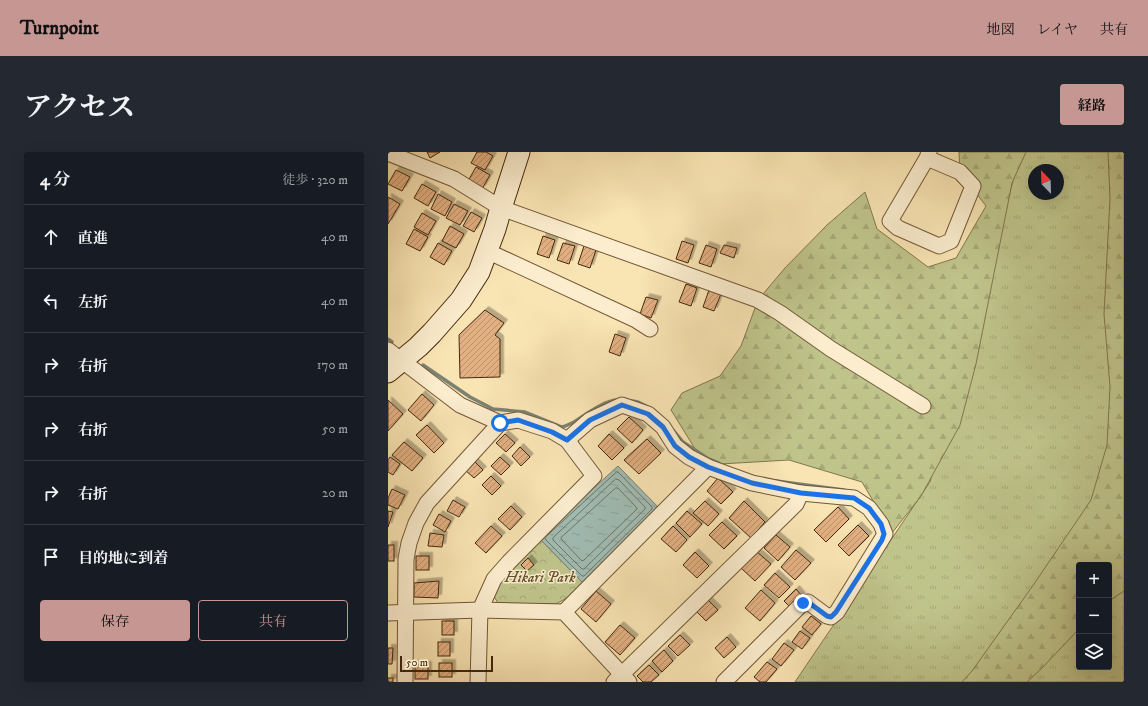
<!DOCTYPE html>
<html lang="ja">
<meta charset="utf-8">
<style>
:root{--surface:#171b24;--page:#242831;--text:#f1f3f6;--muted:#9ea1a6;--line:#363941;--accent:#c59692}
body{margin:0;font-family:"IM FELL DW Pica","Noto Serif JP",serif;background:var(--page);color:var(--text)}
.controls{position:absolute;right:12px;bottom:12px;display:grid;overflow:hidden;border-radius:4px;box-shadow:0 4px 16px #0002}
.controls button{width:36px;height:36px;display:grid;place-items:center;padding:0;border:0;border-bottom:1px solid var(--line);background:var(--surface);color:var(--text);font:20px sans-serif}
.compass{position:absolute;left:640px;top:12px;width:36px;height:36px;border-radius:50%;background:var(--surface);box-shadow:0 4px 16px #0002;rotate:337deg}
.scale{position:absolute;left:12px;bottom:10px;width:93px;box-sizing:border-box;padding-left:4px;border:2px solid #45290d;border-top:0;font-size:11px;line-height:14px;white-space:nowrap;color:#45290d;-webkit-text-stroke:3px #fbedce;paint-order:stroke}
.stop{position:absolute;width:12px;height:12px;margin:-9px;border:3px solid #1a73e8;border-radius:50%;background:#fff}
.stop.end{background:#1a73e8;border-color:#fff;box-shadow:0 1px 4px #0008}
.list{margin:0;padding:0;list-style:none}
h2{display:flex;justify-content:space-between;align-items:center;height:52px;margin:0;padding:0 16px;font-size:17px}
h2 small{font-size:13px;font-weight:400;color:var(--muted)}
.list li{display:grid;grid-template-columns:26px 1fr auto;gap:12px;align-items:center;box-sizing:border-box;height:64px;padding:0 16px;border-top:1px solid var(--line)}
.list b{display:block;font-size:15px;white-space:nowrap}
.list em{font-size:13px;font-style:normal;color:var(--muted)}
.actions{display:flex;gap:8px;padding:12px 16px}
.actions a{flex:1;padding:9px 0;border:1px solid var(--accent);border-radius:4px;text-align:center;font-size:14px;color:var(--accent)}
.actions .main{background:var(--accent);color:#111}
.icon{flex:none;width:22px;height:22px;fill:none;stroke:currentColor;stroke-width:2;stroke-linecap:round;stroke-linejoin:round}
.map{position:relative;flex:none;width:736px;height:530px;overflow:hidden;border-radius:4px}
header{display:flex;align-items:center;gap:24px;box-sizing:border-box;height:56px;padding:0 20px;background:var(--accent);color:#111}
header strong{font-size:19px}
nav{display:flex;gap:22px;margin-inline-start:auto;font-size:14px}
.intro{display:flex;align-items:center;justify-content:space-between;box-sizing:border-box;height:96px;padding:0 24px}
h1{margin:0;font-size:28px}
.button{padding:10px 18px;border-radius:4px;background:var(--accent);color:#111;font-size:14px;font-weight:700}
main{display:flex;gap:24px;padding:0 24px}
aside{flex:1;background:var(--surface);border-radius:4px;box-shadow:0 4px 16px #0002}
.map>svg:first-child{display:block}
.grass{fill:url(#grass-tufts);stroke:#82764c;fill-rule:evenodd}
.forest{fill:url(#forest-firs);stroke:#82764c}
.park{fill:url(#park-crowns);stroke:#82764c}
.water{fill:url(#water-ripples);stroke:#7c8272}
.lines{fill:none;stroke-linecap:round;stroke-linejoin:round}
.shore{stroke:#727361;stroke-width:1}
.stream{stroke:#7c8272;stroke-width:3.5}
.building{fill:url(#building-hatch);stroke:#45290d;filter:url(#shadow)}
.street-casing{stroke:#725836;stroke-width:17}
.secondary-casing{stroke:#45290d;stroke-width:23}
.street{stroke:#fbedce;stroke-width:15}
.secondary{stroke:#fbedce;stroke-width:21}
.route{stroke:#1a73e8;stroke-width:5}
.labels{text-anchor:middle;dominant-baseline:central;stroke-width:3;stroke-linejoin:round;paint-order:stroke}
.park-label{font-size:15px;font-style:italic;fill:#64502c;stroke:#fbedce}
</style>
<header>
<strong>Turnpoint</strong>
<nav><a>地図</a><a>レイヤ</a><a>共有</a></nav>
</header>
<div class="intro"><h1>アクセス</h1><a class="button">経路</a></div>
<main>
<aside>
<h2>4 分<small>徒歩 · 320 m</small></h2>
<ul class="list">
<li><svg class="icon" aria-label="ahead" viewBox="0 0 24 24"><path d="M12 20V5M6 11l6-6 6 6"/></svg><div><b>直進</b></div><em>40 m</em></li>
<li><svg class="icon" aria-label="left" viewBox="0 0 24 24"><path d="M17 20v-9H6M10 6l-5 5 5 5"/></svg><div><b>左折</b></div><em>40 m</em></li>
<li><svg class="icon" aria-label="right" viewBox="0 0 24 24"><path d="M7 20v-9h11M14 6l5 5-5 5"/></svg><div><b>右折</b></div><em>170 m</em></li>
<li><svg class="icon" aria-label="right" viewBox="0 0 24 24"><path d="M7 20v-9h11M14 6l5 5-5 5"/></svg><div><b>右折</b></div><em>50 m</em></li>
<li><svg class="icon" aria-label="right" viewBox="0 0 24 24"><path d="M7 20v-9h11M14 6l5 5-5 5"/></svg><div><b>右折</b></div><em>20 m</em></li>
<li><svg class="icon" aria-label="arrive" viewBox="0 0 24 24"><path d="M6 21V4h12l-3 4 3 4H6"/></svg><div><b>目的地に到着</b></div></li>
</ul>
<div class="actions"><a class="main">保存</a><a>共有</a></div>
</aside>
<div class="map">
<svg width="736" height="530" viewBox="0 0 736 530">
<defs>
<pattern id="grass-tufts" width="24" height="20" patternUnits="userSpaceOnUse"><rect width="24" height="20" fill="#bfc48b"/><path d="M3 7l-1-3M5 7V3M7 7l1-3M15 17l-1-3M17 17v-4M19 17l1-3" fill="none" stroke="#a6a877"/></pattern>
<pattern id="forest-firs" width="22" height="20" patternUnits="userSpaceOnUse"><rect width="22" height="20" fill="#bfc48b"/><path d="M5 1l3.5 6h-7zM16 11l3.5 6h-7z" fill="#a6a877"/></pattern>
<pattern id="park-crowns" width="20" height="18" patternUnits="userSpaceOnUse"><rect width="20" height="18" fill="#bfc48b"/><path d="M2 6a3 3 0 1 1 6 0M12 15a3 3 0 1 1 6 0" fill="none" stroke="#a6a877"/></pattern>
<pattern id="water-ripples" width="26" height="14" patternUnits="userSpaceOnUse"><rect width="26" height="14" fill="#a0bdb5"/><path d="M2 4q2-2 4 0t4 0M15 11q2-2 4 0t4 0" fill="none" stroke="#8ba29a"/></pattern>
<pattern id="building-hatch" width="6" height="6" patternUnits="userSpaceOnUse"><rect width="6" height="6" fill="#e2b082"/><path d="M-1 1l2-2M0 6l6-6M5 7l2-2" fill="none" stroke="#b98f69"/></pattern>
<filter id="shadow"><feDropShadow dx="3.5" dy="-3.5" stdDeviation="0" flood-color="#0004"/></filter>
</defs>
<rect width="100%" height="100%" fill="#f9e4b3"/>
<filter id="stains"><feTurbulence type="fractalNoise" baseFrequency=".005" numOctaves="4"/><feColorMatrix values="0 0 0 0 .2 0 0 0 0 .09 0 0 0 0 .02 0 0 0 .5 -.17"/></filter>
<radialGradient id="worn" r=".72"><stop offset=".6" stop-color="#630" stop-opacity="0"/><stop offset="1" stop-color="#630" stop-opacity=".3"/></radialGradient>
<path class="grass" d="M633 0H736V530H407L542 330ZM646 18H670V42H646ZM691 413H721V515H691Z"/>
<g class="forest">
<polygon points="571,0 638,0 624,31 588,212 572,273 533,344 504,381 474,330 401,308 332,312 309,300 283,258 294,241 332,224 353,194 370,148 397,116 439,73 477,40 489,77 540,115 568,106 598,54 572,20"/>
<polygon points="720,0 736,0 736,439 721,449 721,413 691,413 691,477 654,516 639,530 574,530 584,519 646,432 703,348 719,293 722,235 716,162 722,47"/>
</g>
<polygon class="park" points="151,386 195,431 182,444 168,452 110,451 104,441 123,415"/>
<polygon class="water" points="230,314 271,356 195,431 151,386"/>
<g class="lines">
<g class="shore">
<polygon points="229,320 231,321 264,355 264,357 196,424 194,424 158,388 157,386"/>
<polygon points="228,327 231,328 257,355 257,357 196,417 194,417 165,388 165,386"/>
<polygon points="228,336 230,336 248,355 249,357 196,408 194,409 174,388 173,386"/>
</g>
<g class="stream">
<polyline points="0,187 4,190"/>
<path d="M35 213 82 245 105 257 137 260 174 275C178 274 182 272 186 270 197 263 218 247 231 248"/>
<polyline points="244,249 250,250 258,254"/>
<polyline points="285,278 295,290 319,306 331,311"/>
<polyline points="388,329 456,338"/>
</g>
</g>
<g class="building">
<polygon points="39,0 52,0 42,6"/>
<polygon points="89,0 98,0 105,4 97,18 83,11"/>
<polygon points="88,15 102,23 94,37 80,29"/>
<polygon points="8,18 22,25 14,39 0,32"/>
<polygon points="34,32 48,40 40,54 26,46"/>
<polygon points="50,42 64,50 57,64 43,57"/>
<polygon points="0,45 12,52 0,72"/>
<polygon points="66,52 80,59 72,73 58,66"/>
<polygon points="83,60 94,66 86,80 75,74"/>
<polygon points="34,61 48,69 40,83 26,75"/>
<polygon points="62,74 76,82 68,96 54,89"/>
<polygon points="26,77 40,85 32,99 18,92"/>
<polygon points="155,84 167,88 161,106 149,102"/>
<polygon points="294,89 306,93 300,111 288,107"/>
<polygon points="50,91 64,99 56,113 42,105"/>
<polygon points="175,91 187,94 181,112 169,108"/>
<polygon points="318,93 329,97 323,115 311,111"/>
<polygon points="336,93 349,96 346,106 332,101"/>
<polygon points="196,94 208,98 202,116 190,112"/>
<polygon points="298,132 309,136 303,154 291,150"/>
<polygon points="321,138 333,142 326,159 315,155"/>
<polygon points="258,145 270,148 263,166 252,162"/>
<polygon points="97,158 116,171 107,183 112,187 112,225 72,226 71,183"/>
<polygon points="227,182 238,186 232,204 221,200"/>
<polygon points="34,242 46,253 33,269 20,258"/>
<polygon points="0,248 15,262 0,279"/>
<polygon points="241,265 255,278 244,291 229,277"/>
<polygon points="39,273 56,291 46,301 28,283"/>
<polygon points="117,282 127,291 118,300 108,291"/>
<polygon points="221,282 236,296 224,308 210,294"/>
<polygon points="259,287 273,301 251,322 236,308"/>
<polygon points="16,290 35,306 24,319 4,303"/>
<polygon points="132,295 142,305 133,314 124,304"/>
<polygon points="2,305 12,312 5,323 0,320 0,308"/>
<polygon points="112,305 122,314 113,323 103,314"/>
<polygon points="85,308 95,318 86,326 76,317"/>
<polygon points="103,324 113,334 104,343 94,333"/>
<polygon points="330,326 345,340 333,352 319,339"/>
<polygon points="4,337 17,343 10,357 0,353 0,346"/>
<polygon points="65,348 77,355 71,365 59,359"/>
<polygon points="317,349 331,362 320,374 305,361"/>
<polygon points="356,349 377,370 363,386 341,366"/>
<polygon points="123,354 134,365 122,378 110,367"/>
<polygon points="450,355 461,367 438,390 426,378"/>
<polygon points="0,359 5,360 0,375"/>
<polygon points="299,359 314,372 302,385 288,371"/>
<polygon points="51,362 63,369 57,380 45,373"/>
<polygon points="334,370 349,384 336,397 321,383"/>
<polygon points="470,373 481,384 461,404 450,393"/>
<polygon points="103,374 114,384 98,401 87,391"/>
<polygon points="285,374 299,388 288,400 273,387"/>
<polygon points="42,381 56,383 54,395 40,394"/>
<polygon points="388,383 402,395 390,409 376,396"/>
<rect x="0" y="393" width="6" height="16"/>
<polygon points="408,398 423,411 407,428 393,415"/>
<polygon points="368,399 383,412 367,429 353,416"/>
<polygon points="307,400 321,414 309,426 295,413"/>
<rect x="28" y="404" width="13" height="14"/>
<polygon points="140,406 146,413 139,419 133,413"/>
<polygon points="387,421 402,435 391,446 376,433"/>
<polygon points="51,429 50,446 26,445 26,431"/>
<polygon points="408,437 414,444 402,455 396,449"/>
<polygon points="373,438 387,451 372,469 357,456"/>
<polygon points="208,439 223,452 208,470 193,457"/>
<polygon points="320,448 330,458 318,469 308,459"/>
<polygon points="423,464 433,472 424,483 414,475"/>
<rect x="54" y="469" width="12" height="14"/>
<polygon points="232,473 247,486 232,503 217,490"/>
<polygon points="412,479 422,486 414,497 404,490"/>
<polygon points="292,483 302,493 290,504 280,494"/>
<polygon points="339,485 348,495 336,506 327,496"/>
<rect x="50" y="490" width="12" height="14"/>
<polygon points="396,491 406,498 393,514 384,507"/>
<polygon points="0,496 5,496 4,512 0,512"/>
<polygon points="276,498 285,509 274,520 264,509"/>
<polygon points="379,510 389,517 378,530 372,530 366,525"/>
<rect x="51" y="511" width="13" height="14"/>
<rect x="27" y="513" width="13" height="14"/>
<polygon points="261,513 271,523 263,530 255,530 249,524"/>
<rect x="0" y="526" width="5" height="4"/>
</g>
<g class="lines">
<g class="street-casing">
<g id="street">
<polyline points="0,1 66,27 113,56 370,148 392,161 443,197 535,254"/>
<polyline points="539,6 572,20 585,34 563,89 551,94 510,76 502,69 539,6 541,0"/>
<polyline points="99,99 248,168 262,177"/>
<polyline points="0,198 72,253 112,271 130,268 164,279 179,288 206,324 121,410 106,427 92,458 90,530"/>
<polyline points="179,288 202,268 234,253 260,262 275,275 287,294 301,305 320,315 364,331 413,341 466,346 481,356 493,372 497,382 494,387 449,460 443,465 439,464 420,450 415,451 336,530"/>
<polyline points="176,460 320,315"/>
<polyline points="0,461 92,458 176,460 241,530"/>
<polyline points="17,530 18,407 21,391 28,371 39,351 112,271"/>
<polyline points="226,530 408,352 413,341"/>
</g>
</g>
<g class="secondary-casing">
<polyline id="secondary" points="0,220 30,195 44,181 73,148 91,120 107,77 113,56 131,0"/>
</g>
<use href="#street" class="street"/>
<use href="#secondary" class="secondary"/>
</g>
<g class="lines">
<polyline class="route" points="112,271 130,268 164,280 179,288 202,268 234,253 260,262 275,275 287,294 301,305 320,315 364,331 413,341 466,346 481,356 493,372 496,382 494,388 448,460 443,465 439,464 420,450 415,451"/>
</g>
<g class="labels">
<g class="park-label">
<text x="152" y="425">Hikari Park</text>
</g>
</g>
<rect width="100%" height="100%" filter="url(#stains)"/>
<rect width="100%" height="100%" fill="url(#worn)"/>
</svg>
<div class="controls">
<button>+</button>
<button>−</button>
<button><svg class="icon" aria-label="layers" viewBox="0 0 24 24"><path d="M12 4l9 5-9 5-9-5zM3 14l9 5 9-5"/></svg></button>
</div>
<svg class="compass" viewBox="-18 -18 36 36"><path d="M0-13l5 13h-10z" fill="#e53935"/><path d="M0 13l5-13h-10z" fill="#9ea1a6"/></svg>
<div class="scale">50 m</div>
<div class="stop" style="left:112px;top:271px"></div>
<div class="stop end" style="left:415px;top:451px"></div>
</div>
</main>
